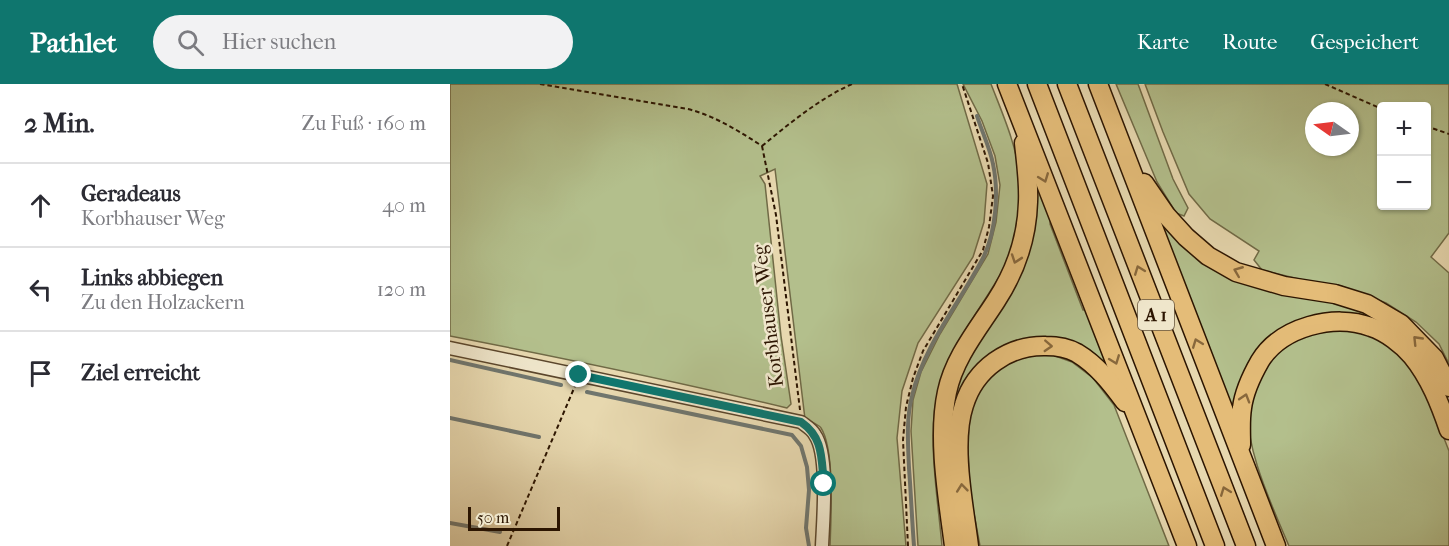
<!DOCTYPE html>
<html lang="de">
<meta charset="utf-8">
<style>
:root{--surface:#fff;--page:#f2f2f3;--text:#2b2b33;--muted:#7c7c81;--line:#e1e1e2;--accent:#0f766e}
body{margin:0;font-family:"IM FELL French Canon",serif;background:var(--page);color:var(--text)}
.controls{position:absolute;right:18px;top:18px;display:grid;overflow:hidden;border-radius:6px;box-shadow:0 2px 4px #0004}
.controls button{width:54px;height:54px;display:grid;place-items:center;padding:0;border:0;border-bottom:2px solid var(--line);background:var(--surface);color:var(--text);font:30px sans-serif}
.compass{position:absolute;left:855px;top:18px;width:54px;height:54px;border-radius:50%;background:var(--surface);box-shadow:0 2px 4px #0004;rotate:284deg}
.scale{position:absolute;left:18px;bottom:15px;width:92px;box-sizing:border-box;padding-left:6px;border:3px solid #2c1501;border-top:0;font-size:16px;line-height:21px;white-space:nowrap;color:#2c1501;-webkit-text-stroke:4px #efe6cb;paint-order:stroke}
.stop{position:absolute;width:18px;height:18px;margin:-14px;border:4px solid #0f766e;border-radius:50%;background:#fff}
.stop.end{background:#0f766e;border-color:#fff;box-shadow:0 2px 6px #0008}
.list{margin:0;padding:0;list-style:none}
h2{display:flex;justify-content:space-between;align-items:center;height:78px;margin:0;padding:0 24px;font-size:26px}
h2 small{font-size:20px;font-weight:400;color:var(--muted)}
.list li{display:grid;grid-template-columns:39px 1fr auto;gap:18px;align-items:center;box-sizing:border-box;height:84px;padding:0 24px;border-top:2px solid var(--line)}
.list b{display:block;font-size:22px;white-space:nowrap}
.list p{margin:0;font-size:20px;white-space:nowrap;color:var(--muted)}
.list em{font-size:20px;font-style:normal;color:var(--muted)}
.icon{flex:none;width:33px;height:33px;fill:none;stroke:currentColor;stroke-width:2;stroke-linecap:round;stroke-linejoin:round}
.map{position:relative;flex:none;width:999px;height:462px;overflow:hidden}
header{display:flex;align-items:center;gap:36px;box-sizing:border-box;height:84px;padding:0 30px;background:var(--accent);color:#fff}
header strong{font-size:28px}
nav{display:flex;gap:33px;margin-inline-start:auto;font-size:21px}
.search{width:420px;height:54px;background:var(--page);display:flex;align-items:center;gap:15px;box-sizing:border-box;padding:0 21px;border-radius:33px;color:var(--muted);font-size:22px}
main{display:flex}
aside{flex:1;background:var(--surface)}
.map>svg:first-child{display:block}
.green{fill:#b3bf8c;stroke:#706a46;stroke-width:1.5;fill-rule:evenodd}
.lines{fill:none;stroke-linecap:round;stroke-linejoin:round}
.stream{stroke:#70766e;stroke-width:4}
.minor-casing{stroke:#5b462c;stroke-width:15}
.highway-casing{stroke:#2c1501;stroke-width:21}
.path{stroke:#2c1501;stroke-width:2;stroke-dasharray:4.5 3;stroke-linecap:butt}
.minor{stroke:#efe6cb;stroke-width:12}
.highway{stroke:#e4bc78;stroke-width:18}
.oneway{stroke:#88683c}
.route{stroke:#0f766e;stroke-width:8}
.labels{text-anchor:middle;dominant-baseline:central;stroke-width:5;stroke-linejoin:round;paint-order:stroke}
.shield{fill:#efe6cb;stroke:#66543e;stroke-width:1.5}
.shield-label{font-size:18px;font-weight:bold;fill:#2c1501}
.street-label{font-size:20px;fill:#2c1501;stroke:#efe6cb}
</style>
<header>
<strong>Pathlet</strong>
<div class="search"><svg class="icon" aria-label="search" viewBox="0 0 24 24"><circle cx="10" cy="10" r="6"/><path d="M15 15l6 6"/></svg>Hier suchen</div>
<nav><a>Karte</a><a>Route</a><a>Gespeichert</a></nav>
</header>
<main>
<aside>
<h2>2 Min.<small>Zu Fuß · 160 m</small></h2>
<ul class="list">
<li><svg class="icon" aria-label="ahead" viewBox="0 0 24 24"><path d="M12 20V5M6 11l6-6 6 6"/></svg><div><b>Geradeaus</b><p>Korbhauser Weg</p></div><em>40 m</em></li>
<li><svg class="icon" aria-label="left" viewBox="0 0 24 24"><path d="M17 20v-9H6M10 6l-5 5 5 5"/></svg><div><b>Links abbiegen</b><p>Zu den Holzackern</p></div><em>120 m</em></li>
<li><svg class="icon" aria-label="arrive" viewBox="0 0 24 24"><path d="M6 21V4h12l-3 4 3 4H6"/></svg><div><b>Ziel erreicht</b></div></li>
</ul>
</aside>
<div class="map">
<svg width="999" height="462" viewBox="0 0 999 462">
<rect width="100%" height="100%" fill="#e7d8af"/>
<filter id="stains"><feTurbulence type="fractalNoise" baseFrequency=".00333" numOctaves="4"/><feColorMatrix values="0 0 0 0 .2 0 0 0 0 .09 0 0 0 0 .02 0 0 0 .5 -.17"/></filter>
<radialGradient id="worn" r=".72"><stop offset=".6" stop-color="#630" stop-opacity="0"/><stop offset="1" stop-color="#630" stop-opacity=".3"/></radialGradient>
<g class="green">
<path d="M0 0H507L537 100 534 138 523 173 468 259 452 307 447 354 456 462H380C381 435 385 366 371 344 368 340 360 337 355 335L325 85 310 92 315 100 331 252 341 320 337 324C225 297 113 274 0 252Z"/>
<path d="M513 0H541C553 31 567 62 570 96 572 114 569 132 565 150 562 162 558 177 552 188 530 226 501 261 489 304 476 348 488 416 492 462H468L461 347 463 316 471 288 490 250 538 170 546 138 550 101 545 72 532 37Z"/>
<polygon points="666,0 688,0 723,95 738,124 734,132 726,129 707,98"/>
<path d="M695 0H999V149L981 173 999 189V280L989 260 966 238 936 219 891 202 853 196 812 186 804 176 809 167 760 135 739 110 713 48ZM932 22H976V122H932ZM864 27H900V63H864Z"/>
<polygon points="583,92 601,132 600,140 633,226 637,226 663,293 647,274 555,263 498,360 509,287 566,195"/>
<polygon points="704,126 732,159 942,240 921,236 825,253 786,339"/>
<path d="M890 244 909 247 936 258 955 273 975 305 999 367V462H839C823 424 791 357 799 316 802 300 812 288 822 276 831 265 840 254 854 249 865 246 879 246 890 244Z"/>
<polygon points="597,269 622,278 643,294 664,321 719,462 530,462 520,408 518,366 519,333 529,305 544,285 568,275"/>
</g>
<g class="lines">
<g class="stream">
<polyline points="0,276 111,301"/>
<polyline points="137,308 342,351 351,362 357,383 359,406 356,444 359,462"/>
<polyline points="0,334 89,353"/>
<polyline points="0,439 50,448"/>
<path d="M464 462C462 436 461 410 459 384 458 360 456 335 462 312 474 261 509 220 533 174 546 148 549 108 543 80 540 64 532 48 527 32"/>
</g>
<g class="minor-casing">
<path id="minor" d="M0 264 351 338C356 342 362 345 365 351 379 371 373 437 372 462"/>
</g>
<g class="highway-casing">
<g id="highway">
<polyline points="557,0 737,462"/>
<polyline points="587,0 765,462"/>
<polyline points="617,0 796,462"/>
<polyline points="648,0 826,462"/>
<polyline points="694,99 716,131 736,153 758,172 786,188 834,202 885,210 917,220 951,240 984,274 999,303"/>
<path d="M791 361C791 349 790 336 792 324 794 308 802 291 810 277 831 243 884 229 921 243 936 248 952 260 962 272 980 294 990 320 999 346"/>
<path d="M504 462C498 415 487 354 497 308 504 274 528 245 546 217 565 188 577 153 578 118 579 99 576 78 574 59"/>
<path d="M519 462C514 422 501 360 514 321 525 285 558 261 596 262 607 262 618 264 627 269 647 281 661 299 675 318"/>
</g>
</g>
<g class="path">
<path d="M90 0 238 25C265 32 289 47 312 62"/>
<polyline points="875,0 932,25"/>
<polyline points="976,42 999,50"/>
<polyline points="312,62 326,131 350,326"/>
<path d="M312 62C340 39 369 15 402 0"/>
<polyline points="57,462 125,302"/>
<polyline points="458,462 453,356 456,323 463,294 473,267 533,166 539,143 543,112 538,79 512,0"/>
</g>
<use href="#minor" class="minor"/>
<use href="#highway" class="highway"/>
</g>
<defs><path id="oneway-chevron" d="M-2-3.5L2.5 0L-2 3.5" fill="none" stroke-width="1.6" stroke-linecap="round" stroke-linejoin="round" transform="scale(1.5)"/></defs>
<g class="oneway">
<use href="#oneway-chevron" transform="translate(594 94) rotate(69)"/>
<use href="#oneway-chevron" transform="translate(566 175) rotate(109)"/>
<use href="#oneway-chevron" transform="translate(689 186) rotate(-111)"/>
<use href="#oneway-chevron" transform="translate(788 187) rotate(-158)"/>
<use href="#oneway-chevron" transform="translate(967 256) rotate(-134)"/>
<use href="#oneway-chevron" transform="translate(747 259) rotate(-111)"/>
<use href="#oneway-chevron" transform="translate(598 262) rotate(3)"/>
<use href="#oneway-chevron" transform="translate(665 276) rotate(69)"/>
<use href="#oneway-chevron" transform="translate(795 314) rotate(-73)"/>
<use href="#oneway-chevron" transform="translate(512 404) rotate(-96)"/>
<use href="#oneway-chevron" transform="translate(775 407) rotate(-111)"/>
</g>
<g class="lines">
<path class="route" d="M129 291 351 338C374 354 371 375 374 400"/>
</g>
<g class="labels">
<rect class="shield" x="688" y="216" width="36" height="30" rx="4.5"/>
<g class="shield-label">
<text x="706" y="231">A 1</text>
</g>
<g class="street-label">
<text transform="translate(318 232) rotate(-97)">Korbhauser Weg</text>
</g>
</g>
<rect width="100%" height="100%" filter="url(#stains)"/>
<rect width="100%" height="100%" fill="url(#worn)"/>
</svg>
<div class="controls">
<button>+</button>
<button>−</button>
</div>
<svg class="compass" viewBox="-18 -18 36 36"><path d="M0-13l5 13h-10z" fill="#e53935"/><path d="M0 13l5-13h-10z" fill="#7c7c81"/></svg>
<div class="scale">50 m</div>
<div class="stop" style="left:374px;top:400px"></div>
<div class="stop end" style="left:129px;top:291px"></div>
</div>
</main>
